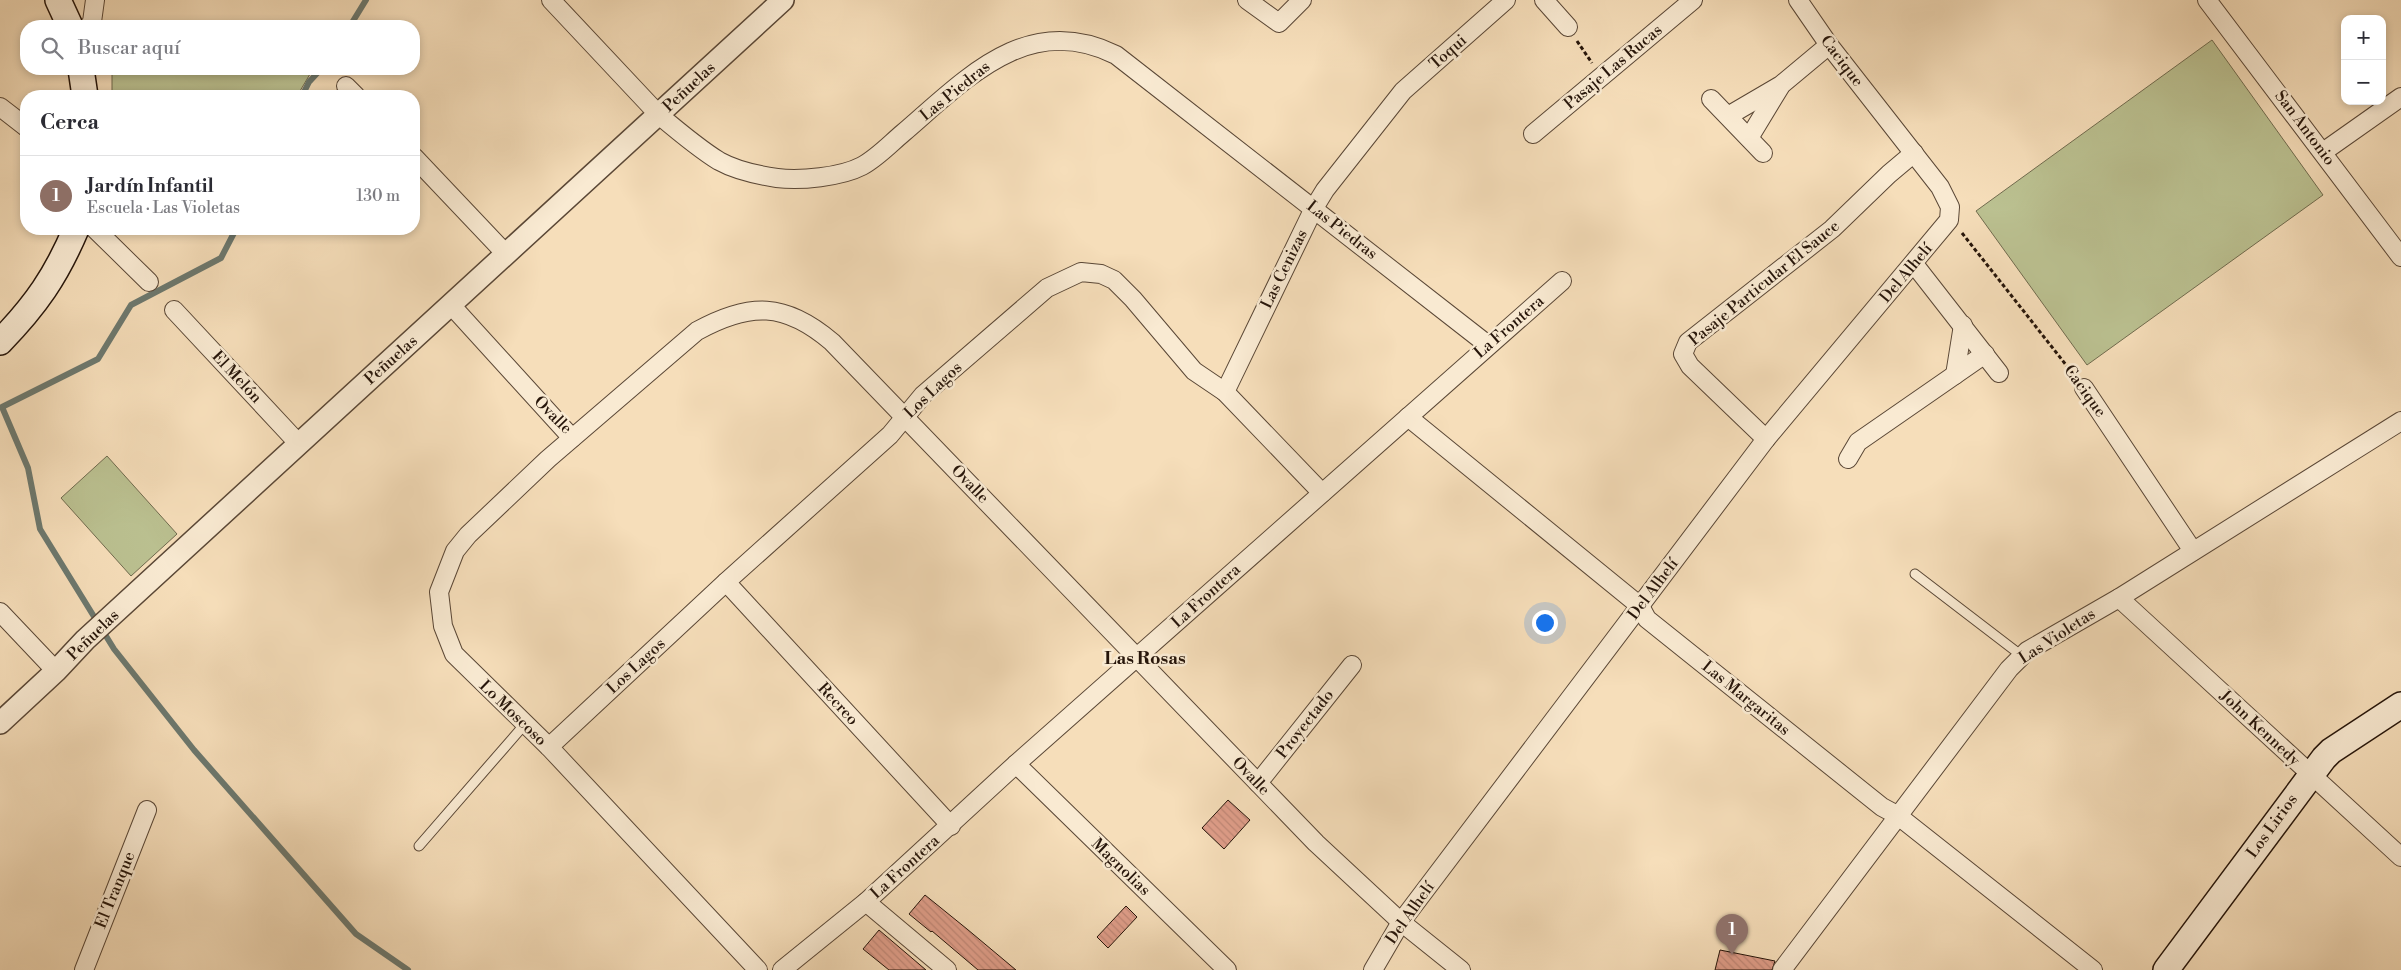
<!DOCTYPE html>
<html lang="es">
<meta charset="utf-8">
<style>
:root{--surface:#fff;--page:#f2f2f3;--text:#2b2b33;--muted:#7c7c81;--line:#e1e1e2;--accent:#b45309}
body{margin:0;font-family:"Libre Bodoni",serif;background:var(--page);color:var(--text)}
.controls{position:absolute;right:15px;top:15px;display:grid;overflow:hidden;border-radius:10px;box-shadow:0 2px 8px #0003}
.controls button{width:45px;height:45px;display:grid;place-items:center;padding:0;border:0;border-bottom:1px solid var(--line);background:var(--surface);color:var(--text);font:25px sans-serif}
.you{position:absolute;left:1544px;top:622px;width:18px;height:18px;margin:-12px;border:4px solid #fff;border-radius:50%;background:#1a73e8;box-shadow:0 0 0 8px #1a73e833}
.badge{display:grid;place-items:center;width:32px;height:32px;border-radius:50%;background:var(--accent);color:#fff;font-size:16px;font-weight:700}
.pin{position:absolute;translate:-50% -41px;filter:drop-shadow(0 1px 2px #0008)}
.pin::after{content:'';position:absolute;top:26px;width:18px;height:15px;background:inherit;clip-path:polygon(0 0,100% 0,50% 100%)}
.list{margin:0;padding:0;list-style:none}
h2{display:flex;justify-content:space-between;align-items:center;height:65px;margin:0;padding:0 20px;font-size:21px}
h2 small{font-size:16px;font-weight:400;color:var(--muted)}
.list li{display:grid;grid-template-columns:32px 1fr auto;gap:15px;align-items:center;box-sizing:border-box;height:80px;padding:0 20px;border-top:1px solid var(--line)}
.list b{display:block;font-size:19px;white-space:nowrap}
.list p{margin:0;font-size:16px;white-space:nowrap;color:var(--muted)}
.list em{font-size:16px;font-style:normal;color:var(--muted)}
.icon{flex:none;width:28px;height:28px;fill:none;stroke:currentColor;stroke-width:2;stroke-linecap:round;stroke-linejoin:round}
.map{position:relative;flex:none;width:2401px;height:970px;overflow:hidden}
.search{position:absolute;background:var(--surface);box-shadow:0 2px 8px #0003;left:20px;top:20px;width:400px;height:55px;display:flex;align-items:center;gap:12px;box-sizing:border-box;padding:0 18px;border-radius:20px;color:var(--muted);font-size:19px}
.panel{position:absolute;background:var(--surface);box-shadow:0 2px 8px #0003;left:20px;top:90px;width:400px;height:145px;border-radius:20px}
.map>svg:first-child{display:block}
.garden{fill:#bbc191;stroke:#706b4e}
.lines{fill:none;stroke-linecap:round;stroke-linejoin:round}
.stream{stroke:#6d796f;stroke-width:6}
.building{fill:url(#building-back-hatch);stroke:#26150a}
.service-casing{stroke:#5a4736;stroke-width:11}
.minor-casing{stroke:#5a4736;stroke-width:20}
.tertiary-casing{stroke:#5a4736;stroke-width:24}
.secondary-casing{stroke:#26150a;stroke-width:28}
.path{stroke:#26150a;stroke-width:3;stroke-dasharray:4 2.5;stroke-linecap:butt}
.service{stroke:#f9ead2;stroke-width:9}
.minor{stroke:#f9ead2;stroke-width:18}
.tertiary{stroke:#f9ead2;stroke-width:21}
.secondary{stroke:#f9ead2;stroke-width:25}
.labels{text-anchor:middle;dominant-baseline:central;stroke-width:5;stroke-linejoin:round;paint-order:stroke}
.street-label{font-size:16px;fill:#26150a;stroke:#f9ead2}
.neighbourhood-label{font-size:18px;font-weight:bold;fill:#26150a;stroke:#f9ead2}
</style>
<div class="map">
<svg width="2401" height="970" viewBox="0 0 2401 970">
<defs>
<pattern id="building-back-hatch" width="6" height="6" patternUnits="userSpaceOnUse" patternTransform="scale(1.25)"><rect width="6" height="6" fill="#e09e8a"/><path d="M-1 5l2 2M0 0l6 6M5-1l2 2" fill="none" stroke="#c08776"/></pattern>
</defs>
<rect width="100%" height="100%" fill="#f6deba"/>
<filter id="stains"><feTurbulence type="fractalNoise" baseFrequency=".004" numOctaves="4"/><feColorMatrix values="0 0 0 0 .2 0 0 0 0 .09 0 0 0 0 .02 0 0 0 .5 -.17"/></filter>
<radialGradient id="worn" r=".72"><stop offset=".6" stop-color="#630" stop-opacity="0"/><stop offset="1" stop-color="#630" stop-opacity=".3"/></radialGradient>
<g class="garden">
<polygon points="2212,40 2323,195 2087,365 1976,211"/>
<polygon points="112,69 313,69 297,96 112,96"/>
<polygon points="107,456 177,534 131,576 61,498"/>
</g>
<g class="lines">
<g class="stream">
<polyline points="350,26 366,0"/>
<polyline points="302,96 309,82 321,69"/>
<polyline points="236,229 221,258 131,305 98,359 2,407 28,468 40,529 114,649 194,750 356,934 408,970"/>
</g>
</g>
<g class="building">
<polygon points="1228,800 1250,820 1224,849 1202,828"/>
<polygon points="925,895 967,929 1016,970 978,970 932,931 931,932 909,914"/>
<polygon points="1126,906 1137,917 1108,948 1097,937"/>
<polygon points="879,930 926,970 889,970 863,949"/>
<polygon points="1720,950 1775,961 1772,970 1715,970"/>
</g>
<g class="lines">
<g class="service-casing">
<g id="service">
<polyline points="1915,574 2022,656"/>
<polyline points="419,846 525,724"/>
</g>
</g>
<g class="minor-casing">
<g id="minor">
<path d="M551 0 659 115C678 131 698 148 719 161 737 171 757 175 777 178 800 181 841 177 862 166 877 158 890 144 903 133 966 79 1027 11 1116 55L1488 345"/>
<polyline points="1247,0 1279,23 1302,0"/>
<polyline points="1544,0 1568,27"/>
<polyline points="2207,0 2401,257"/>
<polyline points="89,26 92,22 95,0"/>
<polyline points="346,86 356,96"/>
<polyline points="1711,99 1763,153"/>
<polyline points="0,107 26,127"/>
<polyline points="1728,116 1781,85 1829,45"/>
<polyline points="1533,134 1693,0"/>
<polyline points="1749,138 1780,87"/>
<polyline points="2323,152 2401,97"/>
<polyline points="414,157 506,254"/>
<polyline points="95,229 149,282"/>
<polyline points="1914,264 1999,373"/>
<polyline points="451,305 572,438"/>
<polyline points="174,310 299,444"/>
<polyline points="1955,375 1963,325"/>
<polyline points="2084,388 2193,551"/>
<polyline points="1225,392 1314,208 1325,190 1403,91 1506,0"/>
<polyline points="1408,417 1640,606 1647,619 1882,807 1897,815 2093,970"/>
<polyline points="1766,439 1690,366 1683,354 1688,342 1832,229 1889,174 1914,153"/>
<polyline points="1848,459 1858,442 1985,354"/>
<polyline points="726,582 951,826"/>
<polyline points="2119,598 2401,857"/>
<polyline points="0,612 56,671"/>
<polyline points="549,747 726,582 890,435 923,395 1047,288 1081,272 1101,274 1114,280 1133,299 1194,371 1225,392 1322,493"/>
<polyline points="1016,764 1227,970"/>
<polyline points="1258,783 1352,665"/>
<polyline points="866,902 947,970"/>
<polyline points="84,970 147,810"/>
<path d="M758 970 549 747 454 654 443 626 439 592 455 551 468 535 548 459 697 331C750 302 785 302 832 342L1316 843 1401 922 1461 970"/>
<polyline points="782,970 866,902 1016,764 1562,281"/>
<polyline points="1373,970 1401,922 1766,439 1949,220 1950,207 1940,187 1829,45 1798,0"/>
<polyline points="1782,970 2009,669 2027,651 2119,598 2401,421"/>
</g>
</g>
<g class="tertiary-casing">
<polyline id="tertiary" points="0,723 56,671 85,640 783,0"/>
</g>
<g class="secondary-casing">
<g id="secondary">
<polyline points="58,0 70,26"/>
<polyline points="81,69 85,96"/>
<path d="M0 342C36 305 56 276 76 229"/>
<polyline points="2166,970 2324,758 2331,751 2401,705"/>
</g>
</g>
<g class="path">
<polyline points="1577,41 1592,63"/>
<polyline points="1962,233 2074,375"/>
</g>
<use href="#service" class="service"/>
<use href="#minor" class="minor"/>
<use href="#tertiary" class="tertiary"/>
<use href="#secondary" class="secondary"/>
</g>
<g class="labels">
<g class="street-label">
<text transform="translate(1448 52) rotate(-41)">Toqui</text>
<text transform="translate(1842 61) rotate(53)">Cacique</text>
<text transform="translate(1613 67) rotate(-40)">Pasaje Las Rucas</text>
<text transform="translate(689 87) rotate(-43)">Peñuelas</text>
<text transform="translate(955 91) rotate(-39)">Las Piedras</text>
<text transform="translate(2305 128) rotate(53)">San Antonio</text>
<text transform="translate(1342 230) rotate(38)">Las Piedras</text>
<text transform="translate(1284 269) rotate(-64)">Las Cenizas</text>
<text transform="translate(1906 273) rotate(-50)">Del Alhelí</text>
<text transform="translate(1764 283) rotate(-39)">Pasaje Particular El Sauce</text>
<text transform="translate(1509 327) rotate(-41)">La Frontera</text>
<text transform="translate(391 360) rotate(-42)">Peñuelas</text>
<text transform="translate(237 377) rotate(47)">El Melón</text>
<text transform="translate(933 390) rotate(-44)">Los Lagos</text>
<text transform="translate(2085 391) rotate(54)">Cacique</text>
<text transform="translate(553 415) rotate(45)">Ovalle</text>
<text transform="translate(970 484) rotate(46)">Ovalle</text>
<text transform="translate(1653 589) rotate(-53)">Del Alhelí</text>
<text transform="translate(1206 596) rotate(-42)">La Frontera</text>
<text transform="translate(93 635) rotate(-44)">Peñuelas</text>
<text transform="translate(2057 636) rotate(-33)">Las Violetas</text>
<text transform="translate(636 666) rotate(-43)">Los Lagos</text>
<text transform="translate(1746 698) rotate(39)">Las Margaritas</text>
<text transform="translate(838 704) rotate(47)">Recreo</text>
<text transform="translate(513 713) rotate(44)">Lo Moscoso</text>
<text transform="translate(1305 724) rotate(-52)">Proyectado</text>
<text transform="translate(2260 728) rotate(43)">John Kennedy</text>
<text transform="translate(1251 776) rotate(46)">Ovalle</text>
<text transform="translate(2272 826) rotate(-54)">Los Lirios</text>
<text transform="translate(905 867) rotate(-42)">La Frontera</text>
<text transform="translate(1121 867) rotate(44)">Magnolias</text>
<text transform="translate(115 890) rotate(-68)">El Tranque</text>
<text transform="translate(1410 913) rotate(-55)">Del Alhelí</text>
</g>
<g class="neighbourhood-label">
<text x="1145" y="658">Las Rosas</text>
</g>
</g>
<rect width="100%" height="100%" filter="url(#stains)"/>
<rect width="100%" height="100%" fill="url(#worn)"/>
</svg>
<div class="controls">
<button>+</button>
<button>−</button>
</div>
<div class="you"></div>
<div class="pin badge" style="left:1732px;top:955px;background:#8d6e63">1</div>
<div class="search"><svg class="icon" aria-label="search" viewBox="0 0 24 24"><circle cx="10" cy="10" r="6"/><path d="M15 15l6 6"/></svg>Buscar aquí</div>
<section class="panel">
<h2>Cerca<small></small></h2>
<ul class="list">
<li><span class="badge" style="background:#8d6e63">1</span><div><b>Jardín Infantil</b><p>Escuela · Las Violetas</p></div><em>130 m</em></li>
</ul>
</section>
</div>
